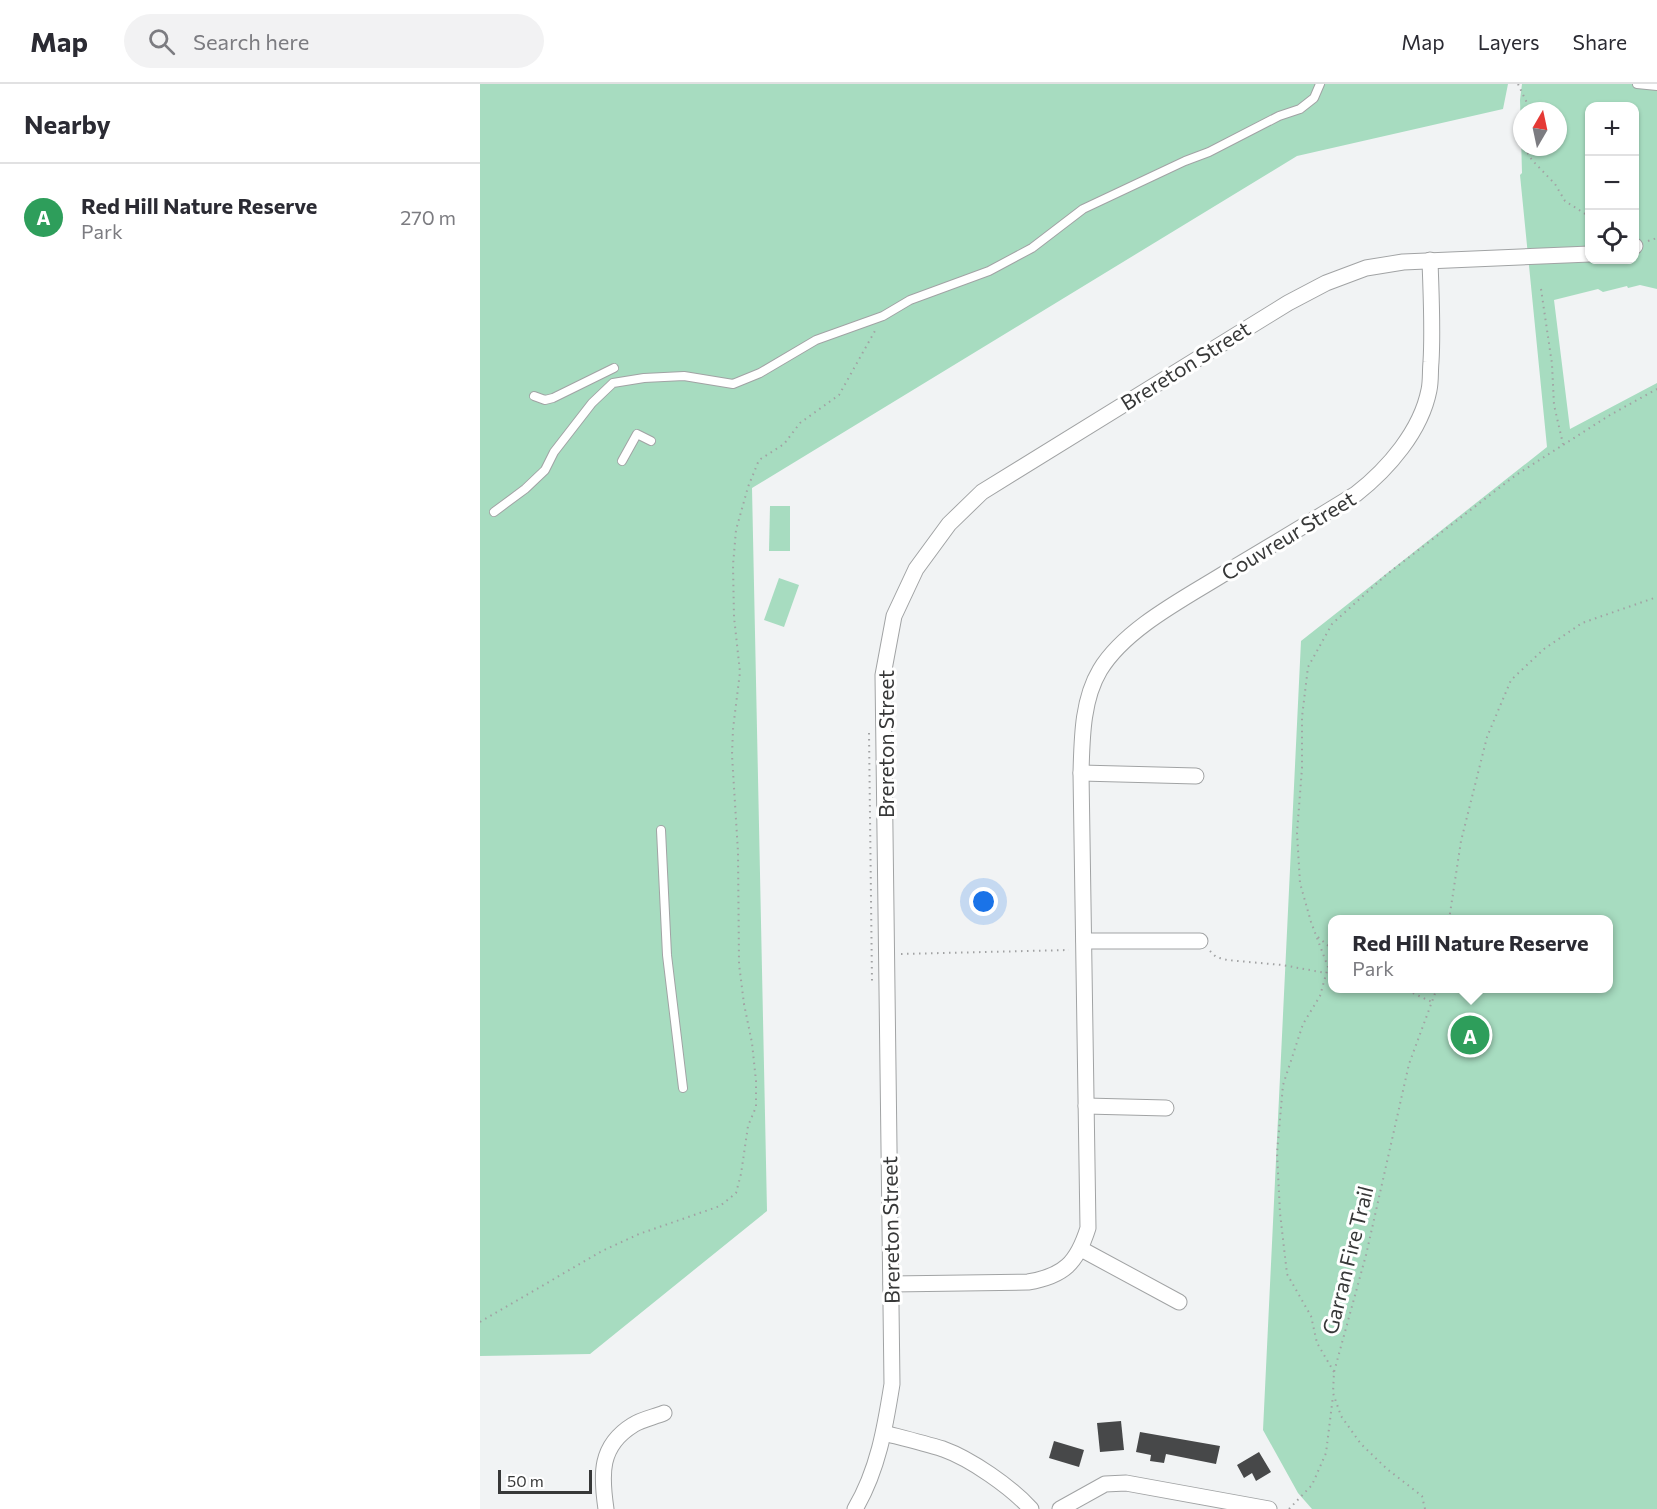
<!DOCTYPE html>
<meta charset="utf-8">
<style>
:root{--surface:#fff;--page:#f2f2f3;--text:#2b2b33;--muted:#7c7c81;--line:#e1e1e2;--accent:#98227e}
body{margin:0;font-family:Commissioner,sans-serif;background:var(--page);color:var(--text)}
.controls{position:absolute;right:18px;top:18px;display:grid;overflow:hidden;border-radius:12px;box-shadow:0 2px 4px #0004}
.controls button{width:54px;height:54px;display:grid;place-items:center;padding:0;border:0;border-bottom:2px solid var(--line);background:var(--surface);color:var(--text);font:30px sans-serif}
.compass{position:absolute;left:1033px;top:18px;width:54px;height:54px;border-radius:50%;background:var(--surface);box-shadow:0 2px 4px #0004;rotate:9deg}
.scale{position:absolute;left:18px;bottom:15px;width:94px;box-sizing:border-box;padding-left:6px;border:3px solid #373838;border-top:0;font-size:16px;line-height:21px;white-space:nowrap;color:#373838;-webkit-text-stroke:4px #fff;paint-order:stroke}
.you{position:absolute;left:504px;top:818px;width:21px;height:21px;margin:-15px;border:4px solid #fff;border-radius:50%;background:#1a73e8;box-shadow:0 0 0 9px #1a73e833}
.badge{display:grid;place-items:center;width:39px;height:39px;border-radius:50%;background:var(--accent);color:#fff;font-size:20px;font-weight:700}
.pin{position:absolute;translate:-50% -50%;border:3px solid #fff;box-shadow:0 2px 6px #0006}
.popup{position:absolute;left:848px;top:831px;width:285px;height:78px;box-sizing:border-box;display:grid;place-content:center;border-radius:12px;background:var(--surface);filter:drop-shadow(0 2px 4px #0005);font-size:20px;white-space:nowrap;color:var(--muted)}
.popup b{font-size:22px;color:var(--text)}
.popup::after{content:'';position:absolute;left:50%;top:100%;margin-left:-12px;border:12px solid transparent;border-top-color:var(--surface)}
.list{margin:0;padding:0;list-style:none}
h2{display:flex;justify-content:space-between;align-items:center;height:78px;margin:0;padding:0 24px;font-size:26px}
h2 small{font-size:20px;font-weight:400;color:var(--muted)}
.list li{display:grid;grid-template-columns:39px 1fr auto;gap:18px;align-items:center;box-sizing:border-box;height:108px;padding:0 24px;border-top:2px solid var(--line)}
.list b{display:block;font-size:22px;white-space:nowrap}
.list p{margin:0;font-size:20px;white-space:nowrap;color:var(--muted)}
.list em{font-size:20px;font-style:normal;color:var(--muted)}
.icon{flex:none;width:33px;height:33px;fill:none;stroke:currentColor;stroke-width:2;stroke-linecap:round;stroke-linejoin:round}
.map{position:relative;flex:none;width:1177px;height:1425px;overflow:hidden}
header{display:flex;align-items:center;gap:36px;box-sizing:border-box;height:84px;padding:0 30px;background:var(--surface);border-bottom:2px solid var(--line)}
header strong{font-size:28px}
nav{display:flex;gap:33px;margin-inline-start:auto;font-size:21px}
.search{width:420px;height:54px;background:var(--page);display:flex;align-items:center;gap:15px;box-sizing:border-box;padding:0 21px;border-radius:33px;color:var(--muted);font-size:22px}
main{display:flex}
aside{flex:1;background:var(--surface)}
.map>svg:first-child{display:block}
.green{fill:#a7dcc0;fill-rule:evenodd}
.building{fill:#474849}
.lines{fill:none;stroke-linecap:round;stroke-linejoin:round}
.service-casing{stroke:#a1a3a4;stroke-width:10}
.minor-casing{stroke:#a1a3a4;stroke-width:17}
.path{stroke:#a1a2a3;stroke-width:2;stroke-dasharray:1.5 4.5;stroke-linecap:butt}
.service{stroke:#fff;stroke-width:8}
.minor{stroke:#fff;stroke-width:15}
.labels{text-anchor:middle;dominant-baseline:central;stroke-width:6;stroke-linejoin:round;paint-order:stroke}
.street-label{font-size:21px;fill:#373838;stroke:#fff}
</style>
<header>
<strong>Map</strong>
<div class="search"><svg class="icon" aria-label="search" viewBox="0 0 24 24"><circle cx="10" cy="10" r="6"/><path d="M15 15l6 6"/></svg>Search here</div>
<nav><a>Map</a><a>Layers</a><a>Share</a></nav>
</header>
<main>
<aside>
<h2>Nearby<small></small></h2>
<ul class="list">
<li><span class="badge" style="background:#2e9e5b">A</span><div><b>Red Hill Nature Reserve</b><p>Park</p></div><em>270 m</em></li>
</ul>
</aside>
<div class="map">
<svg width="1177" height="1425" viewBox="0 0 1177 1425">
<rect width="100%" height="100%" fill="#f1f3f4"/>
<g class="green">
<polygon points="0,0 1028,0 1023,25 817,72 272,404 287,1127 110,1270 0,1272"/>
<path d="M1042 0H1177V205L1160 201 1148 204 1147 202 1123 208 1118 205 1074 216 1090 345 1177 299V1425H832L818 1409 783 1346 821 557 1067 363 1040 91 1042 89 1040 16ZM1110 22H1154V176H1110ZM1042 27H1078V63H1042ZM852 836H1128V904H852Z"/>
<polygon points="290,422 310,422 310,467 289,467"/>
<polygon points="299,494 319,501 304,543 284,536"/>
</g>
<g class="building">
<polygon points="641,1337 644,1366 620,1368 617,1339"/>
<polygon points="660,1348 740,1362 736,1380 686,1370 684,1379 670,1377 671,1371 656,1368"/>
<polygon points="574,1357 604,1366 599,1383 569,1374"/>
<polygon points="779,1368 791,1388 776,1397 772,1389 764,1394 757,1381"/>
</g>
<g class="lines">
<g class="service-casing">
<g id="service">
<polyline points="1157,0 1177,2"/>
<polyline points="54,312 65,316 73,314 134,284"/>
<polyline points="142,377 157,350 171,357"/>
<polyline points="14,428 45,405 65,386 74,368 112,319 133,299 164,294 204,292 253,300 280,289 336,256 403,232 430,216 509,187 552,164 603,125 705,77 729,68 799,32 820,25 834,14 840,0"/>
<polyline points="181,746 187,871 203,1004"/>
</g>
</g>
<g class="minor-casing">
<g id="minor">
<polyline points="1154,163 1155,162"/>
<polyline points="601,689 716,692"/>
<polyline points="604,857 720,857"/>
<polyline points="606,1022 686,1024"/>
<polyline points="601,1165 699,1218"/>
<path d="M411 1200 548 1198C584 1192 597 1179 608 1144L601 689C602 655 602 616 620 586 646 543 709 512 750 486 792 461 834 436 876 410 908 385 941 347 949 306 951 297 950 287 951 278 953 244 951 210 950 176"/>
<path d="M404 1349C423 1354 443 1359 463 1365 491 1375 531 1403 551 1425"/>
<path d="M126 1425C121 1391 119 1362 153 1341 162 1335 175 1333 184 1329"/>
<path d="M375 1425C398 1386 405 1344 412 1300L403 591 414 532 436 485 469 440 502 408 808 219 846 199 886 184 923 178 1110 170"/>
<polyline points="580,1425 625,1400 646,1399 789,1425"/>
</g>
</g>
<g class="path">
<polyline points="1038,0 1047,19 1047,27"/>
<polyline points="1047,63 1047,68 1052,76 1075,100 1085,117 1110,133"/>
<polyline points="1168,157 1177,154"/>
<polyline points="1061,205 1072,280 1074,321 1083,360"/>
<polyline points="389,649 392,898"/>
<polyline points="969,836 981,757 1007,653 1031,596 1064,565 1102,539 1177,513"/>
<polyline points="838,853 852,865"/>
<polyline points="730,867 736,873 747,876 802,881 846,889"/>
<polyline points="421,870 589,866"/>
<polyline points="922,904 952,918"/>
<polyline points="0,1238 122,1167 159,1150 240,1122 256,1109 261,1090 268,1042 276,1023 276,997 272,959 264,920 259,880 258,768 252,671 253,645 260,588 254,533 253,481 256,446 268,403 279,376 304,360 320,339 359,311 396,245"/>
<polyline points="854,1288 837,1259 831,1232 807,1190 800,1129 797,1069 803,1001 823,940 840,912 848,883 831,838 820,799 817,749 822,684 822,633 828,583 852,540 906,491 1036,391 1130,331 1177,305"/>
<polyline points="809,1425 832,1401 846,1369 853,1312"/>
<polyline points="945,1425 942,1412 907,1385 881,1360 861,1332 853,1309 854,1288 886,1171 929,980 957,904"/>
</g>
<use href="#service" class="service"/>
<use href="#minor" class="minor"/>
</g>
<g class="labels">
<g class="street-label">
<text transform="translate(705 281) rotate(-32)">Brereton Street</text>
<text transform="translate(808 451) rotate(-31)">Couvreur Street</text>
<text transform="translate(405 660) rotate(-90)">Brereton Street</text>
<text transform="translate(410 1146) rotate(-91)">Brereton Street</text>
<text transform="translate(867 1176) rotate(-76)">Garran Fire Trail</text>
</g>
</g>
</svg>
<div class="controls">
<button>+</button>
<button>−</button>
<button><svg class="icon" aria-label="locate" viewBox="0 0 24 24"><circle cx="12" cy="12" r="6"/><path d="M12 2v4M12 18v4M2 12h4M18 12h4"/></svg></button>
</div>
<svg class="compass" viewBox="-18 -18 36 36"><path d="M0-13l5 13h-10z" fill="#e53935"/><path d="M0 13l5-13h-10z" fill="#7c7c81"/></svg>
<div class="scale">50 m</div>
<div class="you"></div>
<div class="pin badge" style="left:990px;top:951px;background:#2e9e5b">A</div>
<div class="popup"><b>Red Hill Nature Reserve</b>Park</div>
</div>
</main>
